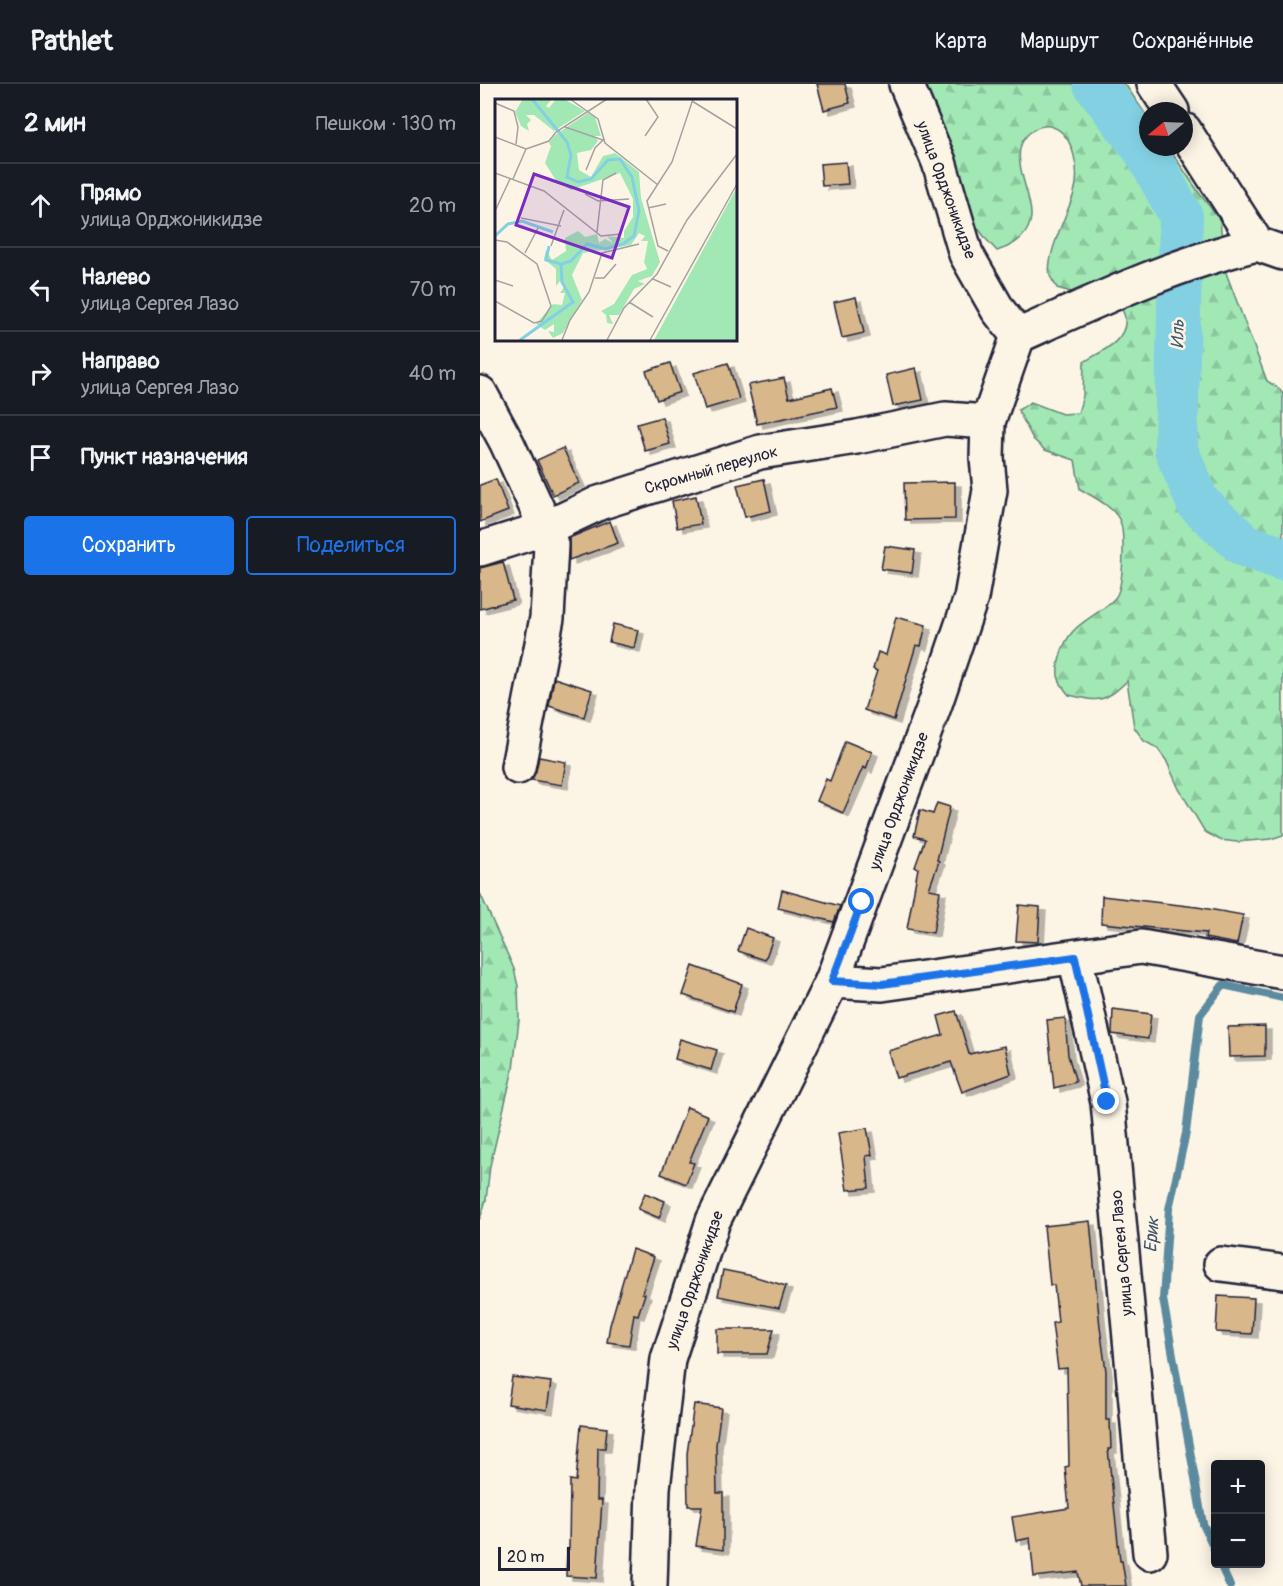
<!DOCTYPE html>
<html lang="ru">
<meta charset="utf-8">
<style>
:root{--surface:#171b24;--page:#20242c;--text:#f1f3f6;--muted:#9ea1a6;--line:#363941;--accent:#1a73e8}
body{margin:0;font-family:Pangolin,sans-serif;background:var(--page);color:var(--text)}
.controls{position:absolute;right:18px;bottom:18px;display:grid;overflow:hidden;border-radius:6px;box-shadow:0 3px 15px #0003}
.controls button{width:54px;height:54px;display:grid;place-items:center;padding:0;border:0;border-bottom:2px solid var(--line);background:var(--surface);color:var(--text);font:30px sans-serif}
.compass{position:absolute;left:659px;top:18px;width:54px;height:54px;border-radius:50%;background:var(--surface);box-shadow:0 3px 15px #0003;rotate:251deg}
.scale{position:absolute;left:18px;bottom:15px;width:72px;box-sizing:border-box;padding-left:6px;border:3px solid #22223b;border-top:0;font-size:16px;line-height:21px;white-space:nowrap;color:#22223b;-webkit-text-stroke:4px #fcf5e5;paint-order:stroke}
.stop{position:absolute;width:18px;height:18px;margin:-14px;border:4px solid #1a73e8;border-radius:50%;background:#fff}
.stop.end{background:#1a73e8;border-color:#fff;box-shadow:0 2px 6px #0008}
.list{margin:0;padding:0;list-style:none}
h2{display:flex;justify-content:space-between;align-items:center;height:78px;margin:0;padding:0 24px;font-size:26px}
h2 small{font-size:20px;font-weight:400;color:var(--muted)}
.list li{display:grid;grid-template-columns:39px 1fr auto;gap:18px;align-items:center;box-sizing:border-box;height:84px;padding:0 24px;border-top:2px solid var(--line)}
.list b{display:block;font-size:22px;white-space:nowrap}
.list p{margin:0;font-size:20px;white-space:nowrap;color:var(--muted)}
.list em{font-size:20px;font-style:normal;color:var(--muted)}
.actions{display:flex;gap:12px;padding:18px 24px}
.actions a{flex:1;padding:14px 0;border:2px solid var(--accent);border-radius:6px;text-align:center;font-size:21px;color:var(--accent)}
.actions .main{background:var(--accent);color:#fff}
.icon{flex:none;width:33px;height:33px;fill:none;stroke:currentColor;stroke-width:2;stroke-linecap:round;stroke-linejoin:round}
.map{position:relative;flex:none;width:803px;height:1502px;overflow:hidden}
header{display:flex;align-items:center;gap:36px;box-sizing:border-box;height:84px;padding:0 30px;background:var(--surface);border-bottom:2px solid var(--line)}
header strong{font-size:28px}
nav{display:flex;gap:33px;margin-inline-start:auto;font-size:21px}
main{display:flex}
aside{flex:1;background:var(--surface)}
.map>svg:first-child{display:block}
.forest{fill:url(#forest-firs);stroke:#628578;stroke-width:1.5}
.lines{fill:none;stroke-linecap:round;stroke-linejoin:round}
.stream{stroke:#5c8a9f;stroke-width:8}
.river{stroke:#83d0e2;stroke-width:44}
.building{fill:#d8b78b;stroke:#22223b;stroke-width:1.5;filter:url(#shadow)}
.minor-casing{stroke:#22223b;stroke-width:38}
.minor{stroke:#fcf5e5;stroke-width:33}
.route{stroke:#1a73e8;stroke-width:8}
.labels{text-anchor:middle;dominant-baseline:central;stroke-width:5;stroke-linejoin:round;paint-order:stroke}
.street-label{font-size:16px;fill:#22223b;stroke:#fcf5e5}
.water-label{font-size:18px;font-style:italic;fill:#3f566d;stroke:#fcf5e5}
.inset-river{fill:none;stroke:#83d0e2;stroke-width:3}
.inset-road{fill:none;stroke:#a5a1a1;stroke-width:1.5}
.view{fill:#7b2cbf;fill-opacity:0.15;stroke:#7b2cbf;stroke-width:3}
.inset-edge{fill:none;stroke:#22223b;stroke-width:3}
</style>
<header>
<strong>Pathlet</strong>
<nav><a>Карта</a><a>Маршрут</a><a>Сохранённые</a></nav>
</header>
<main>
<aside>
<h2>2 мин<small>Пешком · 130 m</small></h2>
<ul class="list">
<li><svg class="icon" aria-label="ahead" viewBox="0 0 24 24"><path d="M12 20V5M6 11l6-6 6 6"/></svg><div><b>Прямо</b><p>улица Орджоникидзе</p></div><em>20 m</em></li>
<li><svg class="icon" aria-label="left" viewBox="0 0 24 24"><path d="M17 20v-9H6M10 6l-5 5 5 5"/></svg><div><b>Налево</b><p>улица Сергея Лазо</p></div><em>70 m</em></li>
<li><svg class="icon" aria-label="right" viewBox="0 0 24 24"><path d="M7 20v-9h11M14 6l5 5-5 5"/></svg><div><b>Направо</b><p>улица Сергея Лазо</p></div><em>40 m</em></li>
<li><svg class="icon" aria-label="arrive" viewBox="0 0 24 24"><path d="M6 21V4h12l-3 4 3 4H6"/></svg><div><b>Пункт назначения</b></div></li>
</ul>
<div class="actions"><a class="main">Сохранить</a><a>Поделиться</a></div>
</aside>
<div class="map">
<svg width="803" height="1502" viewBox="0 0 803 1502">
<defs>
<pattern id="forest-firs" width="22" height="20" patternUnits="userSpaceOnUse" patternTransform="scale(1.5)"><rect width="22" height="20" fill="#a2e8b5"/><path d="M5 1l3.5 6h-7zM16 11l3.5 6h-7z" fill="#8bc79d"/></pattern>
<filter id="shadow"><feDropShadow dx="6" dy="4" stdDeviation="0" flood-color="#0004"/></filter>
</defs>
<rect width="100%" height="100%" fill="#fcf5e5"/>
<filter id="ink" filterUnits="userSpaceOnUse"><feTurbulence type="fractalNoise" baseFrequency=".0167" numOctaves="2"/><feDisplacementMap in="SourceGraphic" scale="12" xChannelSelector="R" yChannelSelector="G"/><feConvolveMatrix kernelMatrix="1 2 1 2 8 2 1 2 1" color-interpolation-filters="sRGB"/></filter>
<g filter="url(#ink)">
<g class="forest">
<path d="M435 0H645L668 34V63H688L720 110 740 136 745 186 751 202 787 297 800 305 803 310V751L791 755 757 758 740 756 725 748 699 705 686 676 677 664 664 657 654 643 647 597C624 619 620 618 589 611 578 598 575 590 580 573 589 537 613 537 635 514 644 504 645 449 640 437 633 422 613 413 600 405L595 376 565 366 553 355 538 326 551 318 582 330 598 329 603 312 604 278C620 268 648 257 645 234 645 230 641 224 639 221L577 204C575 200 572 196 570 192 565 172 588 129 594 109 600 90 595 51 573 43 566 40 557 43 552 47 523 67 553 108 551 133 549 152 533 162 517 167L506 155 487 129Z"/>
<polygon points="0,809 34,885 38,902 39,936 33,985 10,1082 6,1116 0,1135"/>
</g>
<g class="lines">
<g class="stream">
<polyline points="736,1469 723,1440 683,1215 689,1125 706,1049 720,931 743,901 803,914"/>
<polyline points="740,1480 750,1502"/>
</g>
<polyline class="river" points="615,0 665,66 701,132 696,365 718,419 764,461 803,475"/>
</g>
<g class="building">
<polygon points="337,0 365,0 370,19 344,26"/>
<polygon points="366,78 368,100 342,102 340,80"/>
<polygon points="376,213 384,249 362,254 354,218"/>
<polygon points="190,279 200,308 177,316 166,287"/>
<polygon points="248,279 259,315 225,325 214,289"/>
<polygon points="436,284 443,316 413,322 406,291"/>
<polygon points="304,294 309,314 352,304 357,323 277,340 268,301"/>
<polygon points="182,333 190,360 165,367 157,340"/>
<polygon points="83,364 99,399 73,411 57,376"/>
<polygon points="16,395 28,427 0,438 0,401"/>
<polygon points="284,395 291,427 265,433 257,401"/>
<polygon points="475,398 475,435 425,436 424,399"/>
<polygon points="216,412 221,440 197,444 192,417"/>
<polygon points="130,437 138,459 89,476 89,454"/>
<polygon points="405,462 435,466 432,489 401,485"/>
<polygon points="23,478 33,516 0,525 0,484"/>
<polygon points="416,533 446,541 441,562 436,561 414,636 384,626 397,587 393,585 398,568 406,571"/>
<polygon points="133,540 158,546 154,564 129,558"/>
<polygon points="74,594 112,606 104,633 69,622"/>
<polygon points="365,657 392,668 386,685 383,683 363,729 337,717 346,695 350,697"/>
<polygon points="59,673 86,678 82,701 51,696 56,687"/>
<polygon points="457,719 470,723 457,776 459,777 449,805 460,807 453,849 427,845 438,784 435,783 445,755 434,752 440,726 453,730"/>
<polygon points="302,806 360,822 354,838 298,824"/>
<polygon points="622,812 717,823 763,831 757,860 725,854 726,849 621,839"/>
<polygon points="539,821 560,823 558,858 536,857"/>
<polygon points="266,844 293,854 285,876 258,867"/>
<polygon points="213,882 262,900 253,928 203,911"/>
<polygon points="633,925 671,930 668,955 632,950"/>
<polygon points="476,927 489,970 525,962 531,990 482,1008 471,978 416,994 408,967 463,951 458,932"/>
<polygon points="585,934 588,971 596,998 574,1004 567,936"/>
<polygon points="785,942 785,972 749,973 748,943"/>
<polygon points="200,955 237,966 231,986 195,975"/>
<polygon points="207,1023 228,1032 209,1078 214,1079 206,1100 181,1090"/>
<polygon points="387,1044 392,1071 386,1072 389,1104 367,1106 358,1049"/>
<polygon points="165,1109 185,1117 179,1134 158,1125"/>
<polygon points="610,1137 620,1243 626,1287 626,1336 630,1336 631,1365 628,1365 640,1477 642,1477 646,1502 601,1502 598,1488 554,1493 550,1454 536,1457 532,1433 589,1424 585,1383 589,1382 587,1284 578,1285 572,1239 578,1238 574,1201 570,1201 564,1142"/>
<polygon points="152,1165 174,1173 162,1209 165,1210 158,1231 154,1230 149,1261 127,1258 130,1241"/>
<polygon points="243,1186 273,1192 306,1202 299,1224 238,1212"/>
<polygon points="738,1212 774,1214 772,1250 736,1248"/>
<polygon points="237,1245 294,1245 287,1270 237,1270"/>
<polygon points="32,1293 71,1298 67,1326 28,1320"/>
<polygon points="214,1320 241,1324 236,1361 237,1409 243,1409 243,1466 216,1462 222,1422 208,1422 207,1370"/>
<polygon points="101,1341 127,1344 125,1364 118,1364 117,1416 122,1416 117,1494 86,1492 87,1465 89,1465 90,1396 96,1397"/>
</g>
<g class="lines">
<g class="minor-casing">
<g id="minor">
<polyline points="674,0 692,27"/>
<polyline points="704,46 777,160 803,169"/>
<path d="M538 252C616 217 693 180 777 160"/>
<polyline points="0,309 27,359 66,444 71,461 67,534 38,683"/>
<polyline points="0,465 66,444 119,419 280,368 377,353 465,335 508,338"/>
<polyline points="595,873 628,1018 670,1469"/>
<polyline points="352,897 402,900 661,863 803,888"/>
<polyline points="741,1180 803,1188"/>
<polyline points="170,1502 173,1404 188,1275 233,1137 352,897 455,620 491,514 510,406 507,374 508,338 538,252 518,226 486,170 459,78 426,0"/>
</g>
</g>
<use href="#minor" class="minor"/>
</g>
</g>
<g class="lines" filter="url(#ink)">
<polyline class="route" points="382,818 352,897 402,900 595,873 627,1018"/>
</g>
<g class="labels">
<g class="street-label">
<text transform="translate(466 106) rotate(70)">улица Орджоникидзе</text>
<text transform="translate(231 386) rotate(-16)">Скромный переулок</text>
<text transform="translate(419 717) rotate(-70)">улица Орджоникидзе</text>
<text transform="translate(642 1169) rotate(-95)">улица Сергея Лазо</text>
<text transform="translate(215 1196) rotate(-71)">улица Орджоникидзе</text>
</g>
<g class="water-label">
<text transform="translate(698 250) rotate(-89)">Иль</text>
<text transform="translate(672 1151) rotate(-86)">Ерик</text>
</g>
</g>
<g transform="translate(15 15)">
<rect width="242" height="242" fill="#fcf5e5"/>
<path d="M241 90V241H159L165 230Z" fill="#a2e8b5"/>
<path d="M28 0H57L51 7 54 9 61 0H69L90 12 59 32 39 16H31L36 21 32 25 34 32 26 27 20 13ZM93 14 100 18 106 37H100L103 42 96 51 82 54 84 71 96 78 108 57 120 54 144 73 146 99 165 163 157 177 143 182 150 185 139 190 124 216H114L118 225 112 224 111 216 106 212 119 205 137 176 152 170 149 163 153 142H146L150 137 144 134 136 146 88 154 77 176 87 201 68 234 58 239 53 232 59 233V225L50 231 41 225 58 205 67 206 70 194H65L70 187 65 182 61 187V170L49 160 51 151 57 161 71 152 70 139 83 132 90 138 102 135 104 144 110 140 118 144 112 137 129 139V132L138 118V100L125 74 76 91 62 83 50 64 56 47 54 44 60 36Z" fill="#a2e8b5"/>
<path class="inset-river" d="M0 137 13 125 27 122 58 133M54 147 51 161 66 165M25 241 78 203 67 183 66 165 76 162 92 145 111 150 128 145 139 137 144 112 137 78 125 60 113 61 96 80 83 83 72 78 76 56 72 43 37 0"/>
<path class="inset-road" d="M75 0 103 20 110 44 163 86M197 2 242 30M0 4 19 12 23 28 21 45M70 28 108 41 100 49 91 71M150 37 163 18 151 0M0 38 31 50M31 50 54 42 61 33 112 0M0 74 49 92 106 137 126 135M18 80 31 50M90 95 103 102 134 100M153 109 171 105M0 112 15 80M26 119 66 127M102 133 108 81 121 74M0 141 12 143 42 165 56 207 47 222 39 224 0 202M56 147 69 111M173 152 163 147 152 102 177 63 198 0M30 154 43 129M100 179H109L121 165M158 180 176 188M0 181 18 187M134 203 158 218M67 241 75 221 94 193 107 154 144 145M112 241 129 209 162 175 192 121 242 55M155 241 242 85"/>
<path class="view" d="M39 75 134 108 117 159 21 126Z"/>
<rect width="242" height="242" class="inset-edge"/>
</g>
</svg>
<div class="controls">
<button>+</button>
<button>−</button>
</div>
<svg class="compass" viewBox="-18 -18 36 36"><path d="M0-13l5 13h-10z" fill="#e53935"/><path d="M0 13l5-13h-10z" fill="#9ea1a6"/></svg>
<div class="scale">20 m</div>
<div class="stop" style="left:382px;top:818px"></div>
<div class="stop end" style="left:627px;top:1018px"></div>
</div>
</main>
